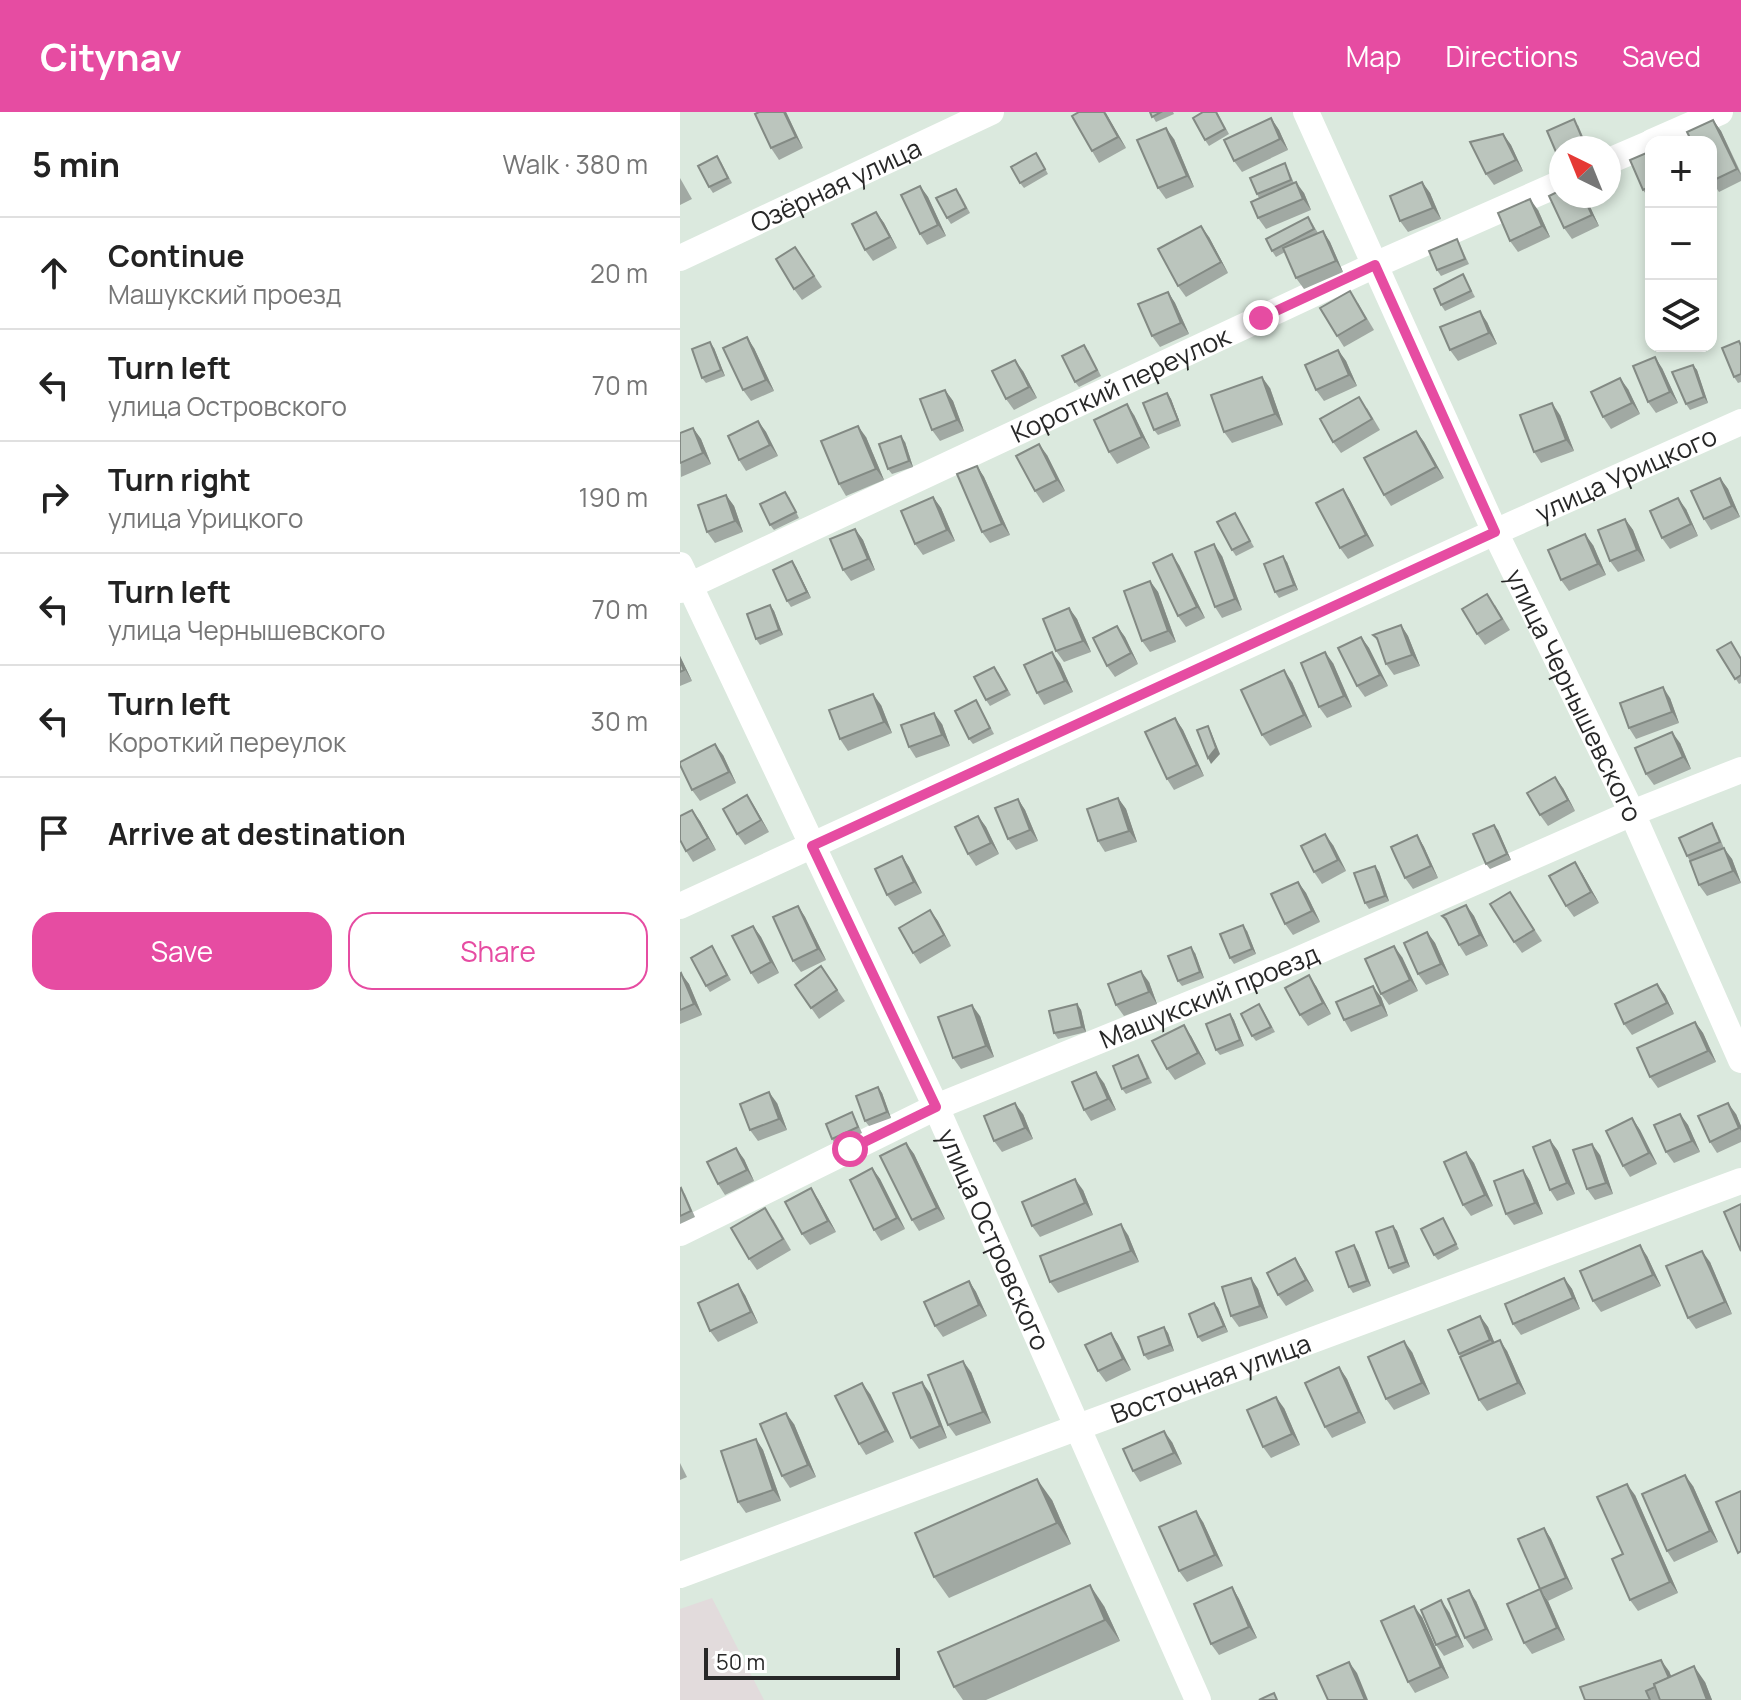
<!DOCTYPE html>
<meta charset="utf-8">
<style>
:root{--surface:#fff;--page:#f2f2f2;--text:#222;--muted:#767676;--line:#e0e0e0;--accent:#e64ca2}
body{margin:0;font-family:Manrope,sans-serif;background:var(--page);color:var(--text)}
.controls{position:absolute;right:24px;top:24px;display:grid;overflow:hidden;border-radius:16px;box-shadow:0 4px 12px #0003}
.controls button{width:72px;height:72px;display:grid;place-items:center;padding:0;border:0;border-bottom:2px solid var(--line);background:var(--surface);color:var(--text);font:40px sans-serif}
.compass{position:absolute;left:869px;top:24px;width:72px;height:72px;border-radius:50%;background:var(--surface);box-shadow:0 4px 12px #0003;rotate:317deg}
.scale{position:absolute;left:24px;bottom:20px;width:196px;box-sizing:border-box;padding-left:8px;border:4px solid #282828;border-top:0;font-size:22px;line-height:28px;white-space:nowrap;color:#282828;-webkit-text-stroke:6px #fff;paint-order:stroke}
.stop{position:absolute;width:24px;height:24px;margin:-18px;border:6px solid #e64ca2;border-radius:50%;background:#fff}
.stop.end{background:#e64ca2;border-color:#fff;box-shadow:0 2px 8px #0008}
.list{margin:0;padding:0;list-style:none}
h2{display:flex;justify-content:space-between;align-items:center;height:104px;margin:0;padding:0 32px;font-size:34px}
h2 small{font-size:26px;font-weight:400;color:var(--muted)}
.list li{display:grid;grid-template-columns:52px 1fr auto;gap:24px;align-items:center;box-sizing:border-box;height:112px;padding:0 32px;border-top:2px solid var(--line)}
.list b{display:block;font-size:30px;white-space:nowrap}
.list p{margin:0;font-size:26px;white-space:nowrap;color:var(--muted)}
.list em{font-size:26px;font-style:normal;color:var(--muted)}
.actions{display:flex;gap:16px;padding:24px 32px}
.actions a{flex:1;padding:18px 0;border:2px solid var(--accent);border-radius:24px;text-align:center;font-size:28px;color:var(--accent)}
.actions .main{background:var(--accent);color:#fff}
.icon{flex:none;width:44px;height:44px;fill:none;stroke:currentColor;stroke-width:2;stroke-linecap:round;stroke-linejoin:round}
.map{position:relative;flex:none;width:1061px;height:1588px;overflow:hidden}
header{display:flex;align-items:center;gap:48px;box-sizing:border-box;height:112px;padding:0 40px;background:var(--accent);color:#fff}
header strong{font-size:38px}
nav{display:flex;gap:44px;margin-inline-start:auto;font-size:28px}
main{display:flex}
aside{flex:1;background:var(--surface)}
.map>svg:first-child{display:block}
.industrial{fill:#e2dbdc}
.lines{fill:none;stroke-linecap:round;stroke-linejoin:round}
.street{stroke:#fff;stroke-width:26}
.wall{fill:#a1a9a3}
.shaded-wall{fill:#838a84}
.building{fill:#bbc5bd;stroke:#838a84;stroke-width:2}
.route{stroke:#e64ca2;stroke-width:10}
.labels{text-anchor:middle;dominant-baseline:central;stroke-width:8;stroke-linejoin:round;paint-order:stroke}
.street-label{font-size:26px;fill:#282828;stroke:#fff}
</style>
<header>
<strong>Citynav</strong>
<nav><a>Map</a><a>Directions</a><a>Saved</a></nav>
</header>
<main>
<aside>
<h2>5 min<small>Walk · 380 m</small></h2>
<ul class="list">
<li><svg class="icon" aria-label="ahead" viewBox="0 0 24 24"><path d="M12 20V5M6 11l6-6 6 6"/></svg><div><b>Continue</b><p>Машукский проезд</p></div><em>20 m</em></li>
<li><svg class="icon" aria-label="left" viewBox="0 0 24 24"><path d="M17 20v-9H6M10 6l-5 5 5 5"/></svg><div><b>Turn left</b><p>улица Островского</p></div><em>70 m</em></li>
<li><svg class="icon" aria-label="right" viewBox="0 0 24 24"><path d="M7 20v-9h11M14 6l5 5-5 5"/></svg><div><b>Turn right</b><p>улица Урицкого</p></div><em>190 m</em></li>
<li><svg class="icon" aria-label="left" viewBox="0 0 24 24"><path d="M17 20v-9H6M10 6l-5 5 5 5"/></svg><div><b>Turn left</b><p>улица Чернышевского</p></div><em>70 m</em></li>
<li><svg class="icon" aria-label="left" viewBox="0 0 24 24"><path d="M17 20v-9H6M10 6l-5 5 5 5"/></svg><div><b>Turn left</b><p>Короткий переулок</p></div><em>30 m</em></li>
<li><svg class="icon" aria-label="arrive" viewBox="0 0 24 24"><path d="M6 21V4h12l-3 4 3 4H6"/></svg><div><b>Arrive at destination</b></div></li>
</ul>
<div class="actions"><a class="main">Save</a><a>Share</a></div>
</aside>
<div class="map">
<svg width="1061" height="1588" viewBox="0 0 1061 1588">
<rect width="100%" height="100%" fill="#dbe9de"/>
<polygon class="industrial" points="32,1486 84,1588 0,1588 0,1497"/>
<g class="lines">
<g class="street">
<path id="s1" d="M626 0 815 420 952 701 1061 948"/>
<polyline points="972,30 1040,0"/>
<polyline points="929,49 971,31"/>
<path id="s2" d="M0 146 311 0"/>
<path id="s3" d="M0 453 256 995 518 1588"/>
<path id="s4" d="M0 478 695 153 881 71"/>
<path id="s5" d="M0 794 815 420 1061 310"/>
<path id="s6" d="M0 1121 256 995 613 850 952 701 1061 658"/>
<path id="s7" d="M0 1463 1061 1069"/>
</g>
</g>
<g class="wall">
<polygon points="106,0 123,36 99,48 91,36"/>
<polygon points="399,0 425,0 446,36 419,51 412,39"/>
<polygon points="470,0 493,0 494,2 476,10"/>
<polygon points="523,0 537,0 549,22 529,34 525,28"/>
<polygon points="591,6 599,18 608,38 562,60 554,49"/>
<polygon points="1033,8 1041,19 1061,61 1061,69 1039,80 1031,68"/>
<polygon points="898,13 907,34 901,36 881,36 881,45 880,45 876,40"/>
<polygon points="823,22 831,33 843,59 814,73 806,62"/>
<polygon points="494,27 514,75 486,87 478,76"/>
<polygon points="971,39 971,89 963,78"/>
<polygon points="360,47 368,62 344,76 340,71"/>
<polygon points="41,50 52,71 33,81 29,75"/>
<polygon points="608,57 614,71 624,81 631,98 586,117 578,106 579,86 577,82"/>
<polygon points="0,66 12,87 0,93"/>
<polygon points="742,70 750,81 761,107 728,120 720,109"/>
<polygon points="240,74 248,85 266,124 247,133 240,122"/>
<polygon points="280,82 290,101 271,112 267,106"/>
<polygon points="881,84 905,84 919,114 892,127 884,116"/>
<polygon points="858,98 870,125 838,140 830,129"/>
<polygon points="196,100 204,111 217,136 193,149 185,138"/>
<polygon points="632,111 638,121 643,119 650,130 663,160 624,177 616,166 605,140 596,145 592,139"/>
<polygon points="529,125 548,161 506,185 498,174"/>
<polygon points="780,133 789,152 761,164 757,158"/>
<polygon points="115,135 142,175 122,188 114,177"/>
<polygon points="783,162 795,185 765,199 761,193"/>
<polygon points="488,180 495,191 509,222 480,235 472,224"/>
<polygon points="678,191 694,218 664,235 657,224"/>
<polygon points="807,210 817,232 778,249 770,238"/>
<polygon points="1061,232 1061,270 1058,271 1054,265"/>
<polygon points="34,236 45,264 26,271 22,266"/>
<polygon points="74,236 94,279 71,289 63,278"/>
<polygon points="408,238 421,264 399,275 395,270"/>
<polygon points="658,238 666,249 677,274 644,289 636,278"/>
<polygon points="1013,253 1017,258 1028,291 1010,298 1006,292"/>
<polygon points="982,256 998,291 976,301 968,290"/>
<polygon points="343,259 357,286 334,298 326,287"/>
<polygon points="590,276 603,313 552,331 544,320"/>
<polygon points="948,277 960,302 931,317 923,305"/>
<polygon points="265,278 273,289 284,319 260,329 252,318"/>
<polygon points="487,281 491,287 501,314 478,323 474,318"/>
<polygon points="687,296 700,318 661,341 653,330"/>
<polygon points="454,303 470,336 437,352 429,340"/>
<polygon points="880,303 894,339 861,351 854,340"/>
<polygon points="78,309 86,320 98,344 66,359 59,348"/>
<polygon points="13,316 21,327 31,352 1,365 0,321"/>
<polygon points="736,319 744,330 764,366 711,394 704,383"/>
<polygon points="186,325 204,368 166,384 159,372"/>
<polygon points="225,330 233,355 212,362 208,357"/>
<polygon points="367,343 385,379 363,391 355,379"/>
<polygon points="297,354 304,365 330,423 310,431 302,420"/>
<polygon points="1040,366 1048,377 1060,405 1031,418 1024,407"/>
<polygon points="663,377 670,388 694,434 668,447 660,436"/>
<polygon points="46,383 54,394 63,420 35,431 27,420"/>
<polygon points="109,385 119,406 94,418 90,413"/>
<polygon points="253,385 261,396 275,429 243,443 235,432"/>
<polygon points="1006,397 1018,424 990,437 982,426"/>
<polygon points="555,401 574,435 556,444 552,438"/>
<polygon points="945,407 953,418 965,449 938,460 930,449"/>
<polygon points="175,417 183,428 195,458 171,469 163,458"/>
<polygon points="913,433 926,463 889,479 881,468"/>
<polygon points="542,444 562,498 542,506 535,495"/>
<polygon points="112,449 116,455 131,486 111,495 107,489"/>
<polygon points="607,450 618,478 599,486 595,480"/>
<polygon points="499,453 525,506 506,515 498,504"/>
<polygon points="470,469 478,480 496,530 470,540 462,529"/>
<polygon points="90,493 94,499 103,523 80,533 76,527"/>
<polygon points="815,493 830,518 805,533 797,522"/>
<polygon points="389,496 397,507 411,540 384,550 376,539"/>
<polygon points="721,513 728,524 740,554 714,563 706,552 699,531 693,523"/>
<polygon points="437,514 445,525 458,552 435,565 427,554"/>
<polygon points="681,525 689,536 708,574 685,585 677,574"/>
<polygon points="1037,538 1061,546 1061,571 1059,572"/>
<polygon points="0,544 12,569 0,574"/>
<polygon points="380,551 393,580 364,593 357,581"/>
<polygon points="653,551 672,595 647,606 639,595"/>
<polygon points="318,560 331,583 310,594 306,588"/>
<polygon points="612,570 632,615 590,634 582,623"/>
<polygon points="990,586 999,611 956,627 949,616"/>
<polygon points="296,588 314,622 293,632 289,627"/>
<polygon points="201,593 212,621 168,639 160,627"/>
<polygon points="495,606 503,618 524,664 494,678 487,667"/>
<polygon points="262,612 270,634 236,646 229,635"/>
<polygon points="1000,631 1011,657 974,673 966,662"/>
<polygon points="43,643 56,671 20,689 12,678"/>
<polygon points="883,676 895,699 868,714 860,703"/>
<polygon points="67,683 89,720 65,733 57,722"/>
<polygon points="438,686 446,697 457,730 425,740 418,729"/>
<polygon points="338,687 345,698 358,729 336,738 328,727"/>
<polygon points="298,704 306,715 319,742 296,754 288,742"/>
<polygon points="20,709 36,738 13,750 6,739"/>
<polygon points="1036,717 1044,736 1040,737 1052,747 1061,771 1027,784 1019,773 1010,749 1007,744"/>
<polygon points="818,718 831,748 810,757 806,752"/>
<polygon points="737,723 744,735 758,766 733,777 725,766"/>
<polygon points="653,733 666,759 642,772 634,760"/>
<polygon points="222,744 229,755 242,781 215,794 207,783"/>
<polygon points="695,754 699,760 709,789 689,797 685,791"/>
<polygon points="902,761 919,791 894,805 886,794"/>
<polygon points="618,770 626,781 640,810 613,823 605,812"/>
<polygon points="830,780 862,829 842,841 834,830"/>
<polygon points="786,793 794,804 808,834 786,844 779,833 770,816 762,804"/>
<polygon points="118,794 125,805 146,848 121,860 113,849"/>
<polygon points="250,798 271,834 240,852 233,841"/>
<polygon points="73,814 81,825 99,861 78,872 71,861"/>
<polygon points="567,819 576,842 554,852 550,846"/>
<polygon points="747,820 755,831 769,863 746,873 738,862"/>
<polygon points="32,834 51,868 30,880 26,874"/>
<polygon points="515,841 524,866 502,874 498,869"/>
<polygon points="722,845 738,879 709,893 701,882"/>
<polygon points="141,854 165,889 139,907 115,873"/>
<polygon points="0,862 9,872 22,903 0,912"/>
<polygon points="469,870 477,892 444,904 436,893"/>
<polygon points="977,872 985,883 994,902 952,923 944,912"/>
<polygon points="636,874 651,902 628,914 620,903"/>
<polygon points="701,885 708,904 671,920 664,908"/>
<polygon points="397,892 401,898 406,920 378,927 374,921"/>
<polygon points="583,898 595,920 576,929 572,924"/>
<polygon points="550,902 554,908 564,934 540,943 536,938"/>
<polygon points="300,904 314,945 281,957 273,946"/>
<polygon points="1015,910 1023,921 1036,950 978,976 970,965"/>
<polygon points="511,924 526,952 495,968 487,957"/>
<polygon points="458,943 462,949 472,971 446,982 442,977"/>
<polygon points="424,971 436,998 411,1009 404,998"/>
<polygon points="198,975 202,981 211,1006 189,1014 185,1009"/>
<polygon points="97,991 107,1018 78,1029 70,1018"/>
<polygon points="343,1002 353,1027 322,1040 314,1029"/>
<polygon points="1000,1002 1008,1013 1020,1040 994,1051 986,1040"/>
<polygon points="1056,1002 1061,1014 1061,1030 1037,1041 1030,1030"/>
<polygon points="175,1006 182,1021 156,1033 152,1027"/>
<polygon points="952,1006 960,1018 977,1052 950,1065 943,1054"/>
<polygon points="870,1028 878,1039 895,1082 877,1089 870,1078"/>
<polygon points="226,1031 234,1042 265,1107 239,1119 232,1108"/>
<polygon points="786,1040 794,1051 813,1094 791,1104 783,1093"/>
<polygon points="920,1043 933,1082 915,1088 907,1077"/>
<polygon points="64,1047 74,1069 45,1083 38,1072"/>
<polygon points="192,1056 200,1067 225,1117 201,1129 194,1118"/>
<polygon points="843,1058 850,1069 863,1102 834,1113 826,1102"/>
<polygon points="0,1077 5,1082 15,1105 0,1112"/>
<polygon points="403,1078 413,1103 360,1125 352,1114"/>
<polygon points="138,1087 156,1120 130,1133 122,1122"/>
<polygon points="763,1106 779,1137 758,1148 754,1143"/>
<polygon points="93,1107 111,1138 77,1158 69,1147"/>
<polygon points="713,1114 717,1119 730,1155 713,1162 709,1156"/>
<polygon points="448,1123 459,1150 378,1181 370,1170"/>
<polygon points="678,1139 691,1174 673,1181 669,1175"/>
<polygon points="967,1144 981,1174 921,1200 913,1189"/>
<polygon points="615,1146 622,1157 634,1179 606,1194 598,1183"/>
<polygon points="1030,1150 1052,1202 1016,1217 1008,1206"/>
<polygon points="571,1166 578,1177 588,1206 559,1215 551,1204"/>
<polygon points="884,1166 892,1177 900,1197 841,1223 833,1212"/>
<polygon points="289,1169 296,1180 307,1204 263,1225 255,1214"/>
<polygon points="65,1183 78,1211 38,1230 30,1219"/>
<polygon points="534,1191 538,1196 548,1220 522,1230 518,1225"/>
<polygon points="800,1204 808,1215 814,1230 827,1239 846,1282 807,1299 799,1288 779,1242"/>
<polygon points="484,1215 488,1221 494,1239 468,1248 464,1243"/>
<polygon points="431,1221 438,1232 451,1258 426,1270 418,1259"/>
<polygon points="732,1240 750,1282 714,1298 706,1287"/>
<polygon points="659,1255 667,1267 686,1311 652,1326 645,1315"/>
<polygon points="291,1260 311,1311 276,1324 268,1313"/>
<polygon points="250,1281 267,1326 239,1337 231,1326"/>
<polygon points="190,1282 214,1330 186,1343 179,1332"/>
<polygon points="604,1296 620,1333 591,1346 583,1335"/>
<polygon points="114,1312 136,1365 110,1376 102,1364"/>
<polygon points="76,1327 83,1338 101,1389 66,1401 58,1390"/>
<polygon points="492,1330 502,1352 460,1370 453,1359"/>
<polygon points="0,1351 7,1365 0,1368"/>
<polygon points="1013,1374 1038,1430 994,1450 987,1439"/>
<polygon points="955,1383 998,1481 958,1499 950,1488 943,1442"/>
<polygon points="372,1388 391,1432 269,1486 254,1465"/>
<polygon points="523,1410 543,1454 507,1470 499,1459"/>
<polygon points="864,1416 871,1427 893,1477 868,1489 860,1477"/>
<polygon points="552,1475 559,1487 577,1526 539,1543 531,1532"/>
<polygon points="796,1489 813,1528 793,1537 785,1526"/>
<polygon points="868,1489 885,1528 852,1542 844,1531"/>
<polygon points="424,1494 440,1529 306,1588 283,1588 274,1575"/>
<polygon points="769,1500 784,1535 764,1544 756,1533"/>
<polygon points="742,1505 769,1566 735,1581 728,1570"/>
<polygon points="989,1559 991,1564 1025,1570 1032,1588 905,1588"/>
</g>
<g class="shaded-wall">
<polygon points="104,0 106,0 107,2 123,36 116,25"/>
<polygon points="424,0 426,1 446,36 438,25"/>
<polygon points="591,6 599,18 608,38 600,27"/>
<polygon points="1033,8 1041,19 1061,63 1057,57"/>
<polygon points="486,16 494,27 514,75 507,64"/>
<polygon points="823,22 831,33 843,59 836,48"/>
<polygon points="616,70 624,81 631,98 623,87"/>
<polygon points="742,70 750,81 761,107 753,96"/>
<polygon points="240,74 248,85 266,124 258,113"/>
<polygon points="903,84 905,84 919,114 912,103"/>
<polygon points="850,87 858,98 870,125 862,114"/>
<polygon points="196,100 204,111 217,136 210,125"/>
<polygon points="521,114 529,125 548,161 541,150"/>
<polygon points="643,119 650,130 663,160 656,149"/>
<polygon points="488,180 495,191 509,222 501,211"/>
<polygon points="800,199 807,210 817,232 809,221"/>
<polygon points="67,225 74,236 94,279 86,268"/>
<polygon points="30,230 34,236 45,264 41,258"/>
<polygon points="658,238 666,249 677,274 669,263"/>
<polygon points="975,245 982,256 998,291 990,280"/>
<polygon points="335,248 343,259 357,286 349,275"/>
<polygon points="1013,253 1017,258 1028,291 1024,285"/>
<polygon points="582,265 590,276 603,313 595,302"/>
<polygon points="940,266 948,277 960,302 952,291"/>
<polygon points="265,278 273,289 284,319 277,308"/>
<polygon points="487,281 491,287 501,314 498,308"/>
<polygon points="872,291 880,303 894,339 886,328"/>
<polygon points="447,292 454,303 470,336 462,325"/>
<polygon points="78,309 86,320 98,344 90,333"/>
<polygon points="178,314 186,325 204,368 196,357"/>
<polygon points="13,316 21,327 31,352 23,341"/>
<polygon points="736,319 744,330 764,366 756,355"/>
<polygon points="221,324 225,330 233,355 229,349"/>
<polygon points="359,332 367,343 385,379 377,368"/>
<polygon points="297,354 304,365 330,423 322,412"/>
<polygon points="1040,366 1048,377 1060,405 1052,394"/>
<polygon points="663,377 670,388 694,434 686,423"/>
<polygon points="46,383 54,394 63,420 55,409"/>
<polygon points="253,385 261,396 275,429 267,418"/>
<polygon points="998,386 1006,397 1018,424 1011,412"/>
<polygon points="945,407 953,418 965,449 957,438"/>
<polygon points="175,417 183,428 195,458 188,447"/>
<polygon points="905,422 913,433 926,463 918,452"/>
<polygon points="534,432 542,444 562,498 555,487"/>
<polygon points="492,442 499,453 525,506 517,495"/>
<polygon points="603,444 607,450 618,478 614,473"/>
<polygon points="112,449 116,455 131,486 127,480"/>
<polygon points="470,469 478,480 496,530 488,519"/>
<polygon points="90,493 94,499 103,523 99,518"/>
<polygon points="389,496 397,507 411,540 403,529"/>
<polygon points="721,513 728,524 740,554 732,543"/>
<polygon points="437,514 445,525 458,552 451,541"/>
<polygon points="681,525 689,536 708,574 700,563"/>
<polygon points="372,540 380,551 393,580 385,569"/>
<polygon points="645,540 653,551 672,595 664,584"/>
<polygon points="0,544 12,569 0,549"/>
<polygon points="604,558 612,570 632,615 624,603"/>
<polygon points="983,575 990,586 999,611 992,600"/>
<polygon points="193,582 201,593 212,621 204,610"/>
<polygon points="254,601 262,612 270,634 262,623"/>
<polygon points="495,606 503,618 524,664 517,653"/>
<polygon points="528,614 531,620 540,642 531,652 528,646"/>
<polygon points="992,620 1000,631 1011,657 1003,645"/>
<polygon points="35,632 43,643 56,671 49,660"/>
<polygon points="875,665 883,676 895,699 888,688"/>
<polygon points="67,683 74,694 89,720 81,708"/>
<polygon points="438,686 446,697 457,730 449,719"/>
<polygon points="338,687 345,698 358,729 350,718"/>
<polygon points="12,698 20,709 36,738 28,726"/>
<polygon points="298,704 306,715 319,742 311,731"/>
<polygon points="814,713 818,718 831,748 827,742"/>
<polygon points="645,722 653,733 666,759 658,748"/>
<polygon points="737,723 744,735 758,766 751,754"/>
<polygon points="1044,736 1052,747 1061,771 1053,759"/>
<polygon points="222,744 229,755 242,781 234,770"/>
<polygon points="895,750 902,761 919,791 911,780"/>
<polygon points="695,754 699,760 709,789 705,784"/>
<polygon points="618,770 626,781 640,810 632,799"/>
<polygon points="786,793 794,804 808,834 800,823"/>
<polygon points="118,794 125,805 146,848 138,837"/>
<polygon points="250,798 258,809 271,834 264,823"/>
<polygon points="563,813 567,819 576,842 572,837"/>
<polygon points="73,814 81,825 99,861 91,850"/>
<polygon points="747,820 755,831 769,863 761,852"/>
<polygon points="714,834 722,845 738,879 730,868"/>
<polygon points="511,835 515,841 524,866 520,860"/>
<polygon points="461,859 469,870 477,892 469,880"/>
<polygon points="1,861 9,872 22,903 14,892"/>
<polygon points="629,863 636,874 651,902 643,891"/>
<polygon points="977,872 985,883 994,902 987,891"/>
<polygon points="693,874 701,885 708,904 701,893"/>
<polygon points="397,892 401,898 406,920 402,915"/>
<polygon points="292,893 300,904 314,945 306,934"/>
<polygon points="550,902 554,908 564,934 560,928"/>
<polygon points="1015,910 1023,921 1036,950 1028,939"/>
<polygon points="504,913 511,924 526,952 518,941"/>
<polygon points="416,960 424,971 436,998 428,987"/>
<polygon points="198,975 202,981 211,1006 207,1000"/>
<polygon points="89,980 97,991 107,1018 99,1007"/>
<polygon points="335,991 343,1002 353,1027 345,1016"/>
<polygon points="1048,991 1056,1002 1061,1014 1061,1019"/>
<polygon points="1000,1002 1008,1013 1020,1040 1012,1029"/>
<polygon points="952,1006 960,1018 977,1052 969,1041"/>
<polygon points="870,1028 878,1039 895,1082 887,1071"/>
<polygon points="226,1031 234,1042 265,1107 257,1096"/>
<polygon points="912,1032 920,1043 933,1082 926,1071"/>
<polygon points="56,1036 64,1047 74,1069 67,1058"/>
<polygon points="786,1040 794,1051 813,1094 805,1083"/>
<polygon points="192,1056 200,1067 225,1117 217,1106"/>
<polygon points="843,1058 850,1069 863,1102 855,1091"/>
<polygon points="395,1067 403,1078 413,1103 405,1091"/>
<polygon points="131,1076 138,1087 156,1120 148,1109"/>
<polygon points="441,1112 448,1123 459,1150 451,1139"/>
<polygon points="713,1114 717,1119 730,1155 726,1150"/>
<polygon points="674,1133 678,1139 691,1174 687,1169"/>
<polygon points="960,1133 967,1144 981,1174 973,1163"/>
<polygon points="1022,1139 1030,1150 1052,1202 1045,1190"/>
<polygon points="615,1146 622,1157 634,1179 626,1168"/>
<polygon points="571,1166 578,1177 588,1206 580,1194"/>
<polygon points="884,1166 892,1177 900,1197 893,1186"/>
<polygon points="289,1169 296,1180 307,1204 299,1193"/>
<polygon points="58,1172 65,1183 78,1211 71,1200"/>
<polygon points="534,1191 538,1196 548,1220 544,1214"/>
<polygon points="800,1204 808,1215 818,1239 810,1228"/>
<polygon points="484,1215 488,1221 494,1239 490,1233"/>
<polygon points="431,1221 438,1232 451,1258 443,1247"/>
<polygon points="820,1228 827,1239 846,1282 838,1271"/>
<polygon points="724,1229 732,1240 750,1282 742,1271"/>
<polygon points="283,1249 291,1260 311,1311 303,1300"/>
<polygon points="659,1255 667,1267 686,1311 679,1300"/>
<polygon points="242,1270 250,1281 267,1326 260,1314"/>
<polygon points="182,1271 190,1282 214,1330 206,1319"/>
<polygon points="596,1285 604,1296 620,1333 612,1322"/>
<polygon points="106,1301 114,1312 136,1365 128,1353"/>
<polygon points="484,1319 492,1330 502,1352 494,1341"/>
<polygon points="76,1327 83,1338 101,1389 93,1378"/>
<polygon points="1005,1363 1013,1374 1038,1430 1030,1419"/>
<polygon points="357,1367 372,1388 391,1432 377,1411"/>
<polygon points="947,1372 955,1383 998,1481 990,1470"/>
<polygon points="516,1399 523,1410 543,1454 535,1443"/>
<polygon points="864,1416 871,1427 893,1477 886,1466"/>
<polygon points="410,1473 424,1494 440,1529 425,1508"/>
<polygon points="552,1475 559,1487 577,1526 569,1515"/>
<polygon points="860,1477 868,1489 885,1528 877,1516"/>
<polygon points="789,1478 796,1489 813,1528 806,1517"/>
<polygon points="761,1488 769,1500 784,1535 777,1524"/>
<polygon points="734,1494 742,1505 769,1566 761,1555"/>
<polygon points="981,1548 989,1559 997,1578 990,1567"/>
<polygon points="669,1550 677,1561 688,1588 685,1588"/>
<polygon points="1014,1554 1025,1570 1032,1588 1027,1588"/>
</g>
<g class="building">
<polygon points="79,0 104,0 116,25 91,36 75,2"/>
<polygon points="399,0 424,0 438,25 412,39 392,4"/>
<polygon points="470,0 481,0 472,5"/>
<polygon points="523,0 536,0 545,17 525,28 513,6"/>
<polygon points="591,6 600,27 554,49 544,28"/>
<polygon points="894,7 903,28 884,36 881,36 881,37 876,40 867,19"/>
<polygon points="1033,8 1057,57 1032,69 1031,30 1012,30 1007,20"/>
<polygon points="486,16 507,64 478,76 457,28"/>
<polygon points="823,22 836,48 806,62 790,30"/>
<polygon points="971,39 971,74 963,78 950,48"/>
<polygon points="356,41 365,57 340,71 331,55"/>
<polygon points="37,44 48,66 29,75 18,54"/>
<polygon points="605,51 611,68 577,82 570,66"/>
<polygon points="616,70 623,87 578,106 571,90"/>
<polygon points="742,70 753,96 720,109 710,84"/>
<polygon points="240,74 258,113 240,122 221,83"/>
<polygon points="276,77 286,96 267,106 256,86"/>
<polygon points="881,78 881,84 903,84 912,103 884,116 869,84"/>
<polygon points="850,87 862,114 830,129 818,101"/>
<polygon points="196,100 210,125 185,138 172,112"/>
<polygon points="628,105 634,117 592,139 586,127"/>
<polygon points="521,114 541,150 498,174 478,137"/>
<polygon points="643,119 656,149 616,166 603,136"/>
<polygon points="777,127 785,147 757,158 749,139"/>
<polygon points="115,135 134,164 114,177 96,147"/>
<polygon points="783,162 791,179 761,193 754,177"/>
<polygon points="670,179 686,207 657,224 640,196"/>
<polygon points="488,180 501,211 472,224 458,192"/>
<polygon points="800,199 809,221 770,238 760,215"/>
<polygon points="67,225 86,268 63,278 43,236"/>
<polygon points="1059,229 1061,234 1061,262 1054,265 1042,236"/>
<polygon points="30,230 41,258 22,266 12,237"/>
<polygon points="404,233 417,258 395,270 382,244"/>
<polygon points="658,238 669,263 636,278 625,253"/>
<polygon points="975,245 990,280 968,290 953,254"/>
<polygon points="335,248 349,275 326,287 312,259"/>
<polygon points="1013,253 1024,285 1006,292 992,260"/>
<polygon points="582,265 595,302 544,320 531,283"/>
<polygon points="940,266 952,291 923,305 911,280"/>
<polygon points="265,278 277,308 252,318 240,287"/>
<polygon points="487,281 498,308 474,318 463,291"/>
<polygon points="679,285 692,307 653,330 640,307"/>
<polygon points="872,291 886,328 854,340 840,303"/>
<polygon points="447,292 462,325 429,340 414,308"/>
<polygon points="78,309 90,333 59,348 48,324"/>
<polygon points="178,314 196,357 159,372 141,329"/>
<polygon points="13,316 23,341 0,351 0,321"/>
<polygon points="736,319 756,355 704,383 684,346"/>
<polygon points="221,324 229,349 208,357 199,332"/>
<polygon points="359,332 377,368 355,379 336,344"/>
<polygon points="297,354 322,412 302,420 277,362"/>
<polygon points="1040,366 1052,394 1024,407 1011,379"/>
<polygon points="663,377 686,423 660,436 636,391"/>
<polygon points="105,380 116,400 90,413 80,392"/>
<polygon points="46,383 55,409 27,420 18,393"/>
<polygon points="253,385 267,418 235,432 221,399"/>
<polygon points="998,386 1011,412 982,426 970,399"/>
<polygon points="555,401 570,429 552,438 537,410"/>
<polygon points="945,407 957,438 930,449 918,418"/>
<polygon points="175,417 188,447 163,458 150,427"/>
<polygon points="905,422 918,452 881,468 868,438"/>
<polygon points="534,432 555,487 535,495 515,440"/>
<polygon points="492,442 517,495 498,504 473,451"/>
<polygon points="603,444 614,473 595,480 584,452"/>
<polygon points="112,449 127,480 107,489 93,458"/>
<polygon points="470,469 488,519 462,529 444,479"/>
<polygon points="807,482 822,507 797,522 782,497"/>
<polygon points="90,493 99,518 76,527 67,502"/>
<polygon points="389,496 403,529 376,539 363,507"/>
<polygon points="721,513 732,543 706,552 697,526 693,523"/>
<polygon points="437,514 451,541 427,554 413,526"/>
<polygon points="681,525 700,563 677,574 658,536"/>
<polygon points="1051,530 1061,547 1061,563 1055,567 1037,538"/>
<polygon points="372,540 385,569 357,581 344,553"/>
<polygon points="645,540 664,584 639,595 621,551"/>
<polygon points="0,549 4,558 0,560"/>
<polygon points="314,555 327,578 306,588 294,565"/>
<polygon points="604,558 624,603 582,623 561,578"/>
<polygon points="983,575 992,600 949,616 940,591"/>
<polygon points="193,582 204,610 160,627 149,598"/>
<polygon points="296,588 310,616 289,627 275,599"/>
<polygon points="254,601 262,623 229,635 221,613"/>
<polygon points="495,606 517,653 487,667 465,620"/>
<polygon points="528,614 536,636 528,646 517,618"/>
<polygon points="992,620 1003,645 966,662 955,636"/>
<polygon points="35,632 49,660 12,678 0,653 0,650"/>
<polygon points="875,665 888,688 860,703 847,681"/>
<polygon points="67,683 81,708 57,722 43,697"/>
<polygon points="438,686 449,719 418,729 407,697"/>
<polygon points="338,687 350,718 328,727 315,696"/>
<polygon points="12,698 28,726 6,739 0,728 0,704"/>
<polygon points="298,704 311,731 288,742 275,715"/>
<polygon points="1032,711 1040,730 1007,744 999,726"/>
<polygon points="814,713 827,742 806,752 793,722"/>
<polygon points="645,722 658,748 634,760 621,734"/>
<polygon points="737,723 751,754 725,766 711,735"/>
<polygon points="1044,736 1053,759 1019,773 1010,749"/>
<polygon points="222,744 234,770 207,783 195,757"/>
<polygon points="895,750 911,780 886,794 869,764"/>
<polygon points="695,754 705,784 685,791 674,761"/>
<polygon points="618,770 632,799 605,812 591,782"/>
<polygon points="830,780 854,818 834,830 810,792"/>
<polygon points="786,793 800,823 779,833 766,807 762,804"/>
<polygon points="118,794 138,837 113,849 93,805"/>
<polygon points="250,798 264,823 233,841 219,816"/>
<polygon points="563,813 572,837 550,846 540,822"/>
<polygon points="73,814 91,850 71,861 52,824"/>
<polygon points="747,820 761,852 738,862 724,831"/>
<polygon points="32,834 47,863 26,874 11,846"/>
<polygon points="714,834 730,868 701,882 685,847"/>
<polygon points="511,835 520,860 498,869 488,844"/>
<polygon points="141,854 157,878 131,896 115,873"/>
<polygon points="461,859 469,880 436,893 428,872"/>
<polygon points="1,861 14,892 0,898 0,862"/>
<polygon points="629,863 643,891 620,903 605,876"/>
<polygon points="977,872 987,891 944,912 935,892"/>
<polygon points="693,874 701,893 664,908 656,890"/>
<polygon points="397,892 402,915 374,921 369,899"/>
<polygon points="579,892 591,915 572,924 561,902"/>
<polygon points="292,893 306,934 273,946 258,905"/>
<polygon points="550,902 560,928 536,938 526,912"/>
<polygon points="1015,910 1028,939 970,965 957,936"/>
<polygon points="504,913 518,941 487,957 472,929"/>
<polygon points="458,943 468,966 442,977 433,954"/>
<polygon points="416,960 428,987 404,998 392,970"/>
<polygon points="198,975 207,1000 185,1009 176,984"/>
<polygon points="89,980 99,1007 70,1018 60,992"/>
<polygon points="335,991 345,1016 314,1029 304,1004"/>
<polygon points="1048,991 1059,1016 1030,1030 1018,1004"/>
<polygon points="172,1000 178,1015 152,1027 146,1012"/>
<polygon points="1000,1002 1012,1029 986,1040 974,1013"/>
<polygon points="952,1006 969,1041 943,1054 926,1019"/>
<polygon points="870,1028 887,1071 870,1078 853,1035"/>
<polygon points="226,1031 257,1096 232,1108 200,1044"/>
<polygon points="912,1032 926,1071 907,1077 893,1038"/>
<polygon points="56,1036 67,1058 38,1072 27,1050"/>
<polygon points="786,1040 805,1083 783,1093 764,1050"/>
<polygon points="192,1056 217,1106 194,1118 170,1068"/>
<polygon points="843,1058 855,1091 826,1102 814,1069"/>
<polygon points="395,1067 405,1091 352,1114 342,1090"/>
<polygon points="1,1076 11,1099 0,1104 0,1077"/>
<polygon points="131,1076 148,1109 122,1122 105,1090"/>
<polygon points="1061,1092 1061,1139 1044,1100"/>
<polygon points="85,1096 103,1127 69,1147 51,1116"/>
<polygon points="763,1106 776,1132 754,1143 741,1117"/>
<polygon points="441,1112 451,1139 370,1170 360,1144"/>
<polygon points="713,1114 726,1150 709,1156 696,1120"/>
<polygon points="674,1133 687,1169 669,1175 656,1140"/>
<polygon points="960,1133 973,1163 913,1189 900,1159"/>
<polygon points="1022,1139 1045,1190 1008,1206 986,1154"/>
<polygon points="615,1146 626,1168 598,1183 587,1161"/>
<polygon points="571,1166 580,1194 551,1204 542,1175"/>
<polygon points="884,1166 893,1186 833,1212 825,1192"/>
<polygon points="289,1169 299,1193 255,1214 244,1190"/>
<polygon points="58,1172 71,1200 30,1219 18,1191"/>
<polygon points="534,1191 544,1214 518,1225 509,1202"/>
<polygon points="800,1204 810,1228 779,1242 768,1218"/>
<polygon points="484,1215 490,1233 464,1243 458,1225"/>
<polygon points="431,1221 443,1247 418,1259 405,1233"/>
<polygon points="820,1228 838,1271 799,1288 780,1245"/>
<polygon points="724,1229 742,1271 706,1287 688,1245"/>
<polygon points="283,1249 303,1300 268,1313 248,1263"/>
<polygon points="659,1255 679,1300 645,1315 625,1271"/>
<polygon points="242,1270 260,1314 231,1326 213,1281"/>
<polygon points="182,1271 206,1319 179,1332 155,1284"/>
<polygon points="596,1285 612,1322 583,1335 567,1298"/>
<polygon points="106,1301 128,1353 102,1364 80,1312"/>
<polygon points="484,1319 494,1341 453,1359 443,1337"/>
<polygon points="76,1327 93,1378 58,1390 41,1339"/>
<polygon points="1005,1363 1030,1419 987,1439 962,1382"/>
<polygon points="357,1367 377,1411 254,1465 235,1421"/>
<polygon points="947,1372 990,1470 950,1488 932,1447 943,1442 917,1385"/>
<polygon points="1061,1379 1061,1439 1058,1441 1036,1390"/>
<polygon points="516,1399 535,1443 499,1459 479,1415"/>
<polygon points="864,1416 886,1466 860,1477 838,1427"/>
<polygon points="410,1473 425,1508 274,1575 258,1540"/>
<polygon points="552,1475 569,1515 531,1532 514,1492"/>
<polygon points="860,1477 877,1516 844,1531 827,1492"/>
<polygon points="789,1478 806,1517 785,1526 768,1487"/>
<polygon points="761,1488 777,1524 756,1533 741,1498"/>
<polygon points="734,1494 761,1555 728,1570 701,1509"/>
<polygon points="981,1548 989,1566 974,1572 975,1575 966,1579 970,1588 905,1588 900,1575"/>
<polygon points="669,1550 685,1588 648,1588 637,1564"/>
<polygon points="1014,1554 1027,1588 980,1588 974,1572"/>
<polygon points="594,1581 597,1588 579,1588"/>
</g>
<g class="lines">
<polyline class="route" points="170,1037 256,995 132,734 815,420 695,153 581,206"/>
</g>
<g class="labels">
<g class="street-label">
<text stroke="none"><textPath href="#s2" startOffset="172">Озёрная улица</textPath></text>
<text stroke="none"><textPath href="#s4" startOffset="486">Короткий переулок</textPath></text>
<text stroke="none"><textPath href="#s5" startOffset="1040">улица Урицкого</textPath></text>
<text stroke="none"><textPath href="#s1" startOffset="642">улица Чернышевского</textPath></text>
<text stroke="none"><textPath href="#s6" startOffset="580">Машукский проезд</textPath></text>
<text stroke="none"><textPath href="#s3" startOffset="744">улица Островского</textPath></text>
<text stroke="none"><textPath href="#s7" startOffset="566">Восточная улица</textPath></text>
</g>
</g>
</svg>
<div class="controls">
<button>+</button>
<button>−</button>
<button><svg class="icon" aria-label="layers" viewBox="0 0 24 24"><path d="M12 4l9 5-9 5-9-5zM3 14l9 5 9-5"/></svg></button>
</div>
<svg class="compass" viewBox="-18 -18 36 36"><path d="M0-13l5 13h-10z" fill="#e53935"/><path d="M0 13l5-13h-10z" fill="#767676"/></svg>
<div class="scale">50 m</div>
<div class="stop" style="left:170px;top:1037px"></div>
<div class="stop end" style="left:581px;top:206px"></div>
</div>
</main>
